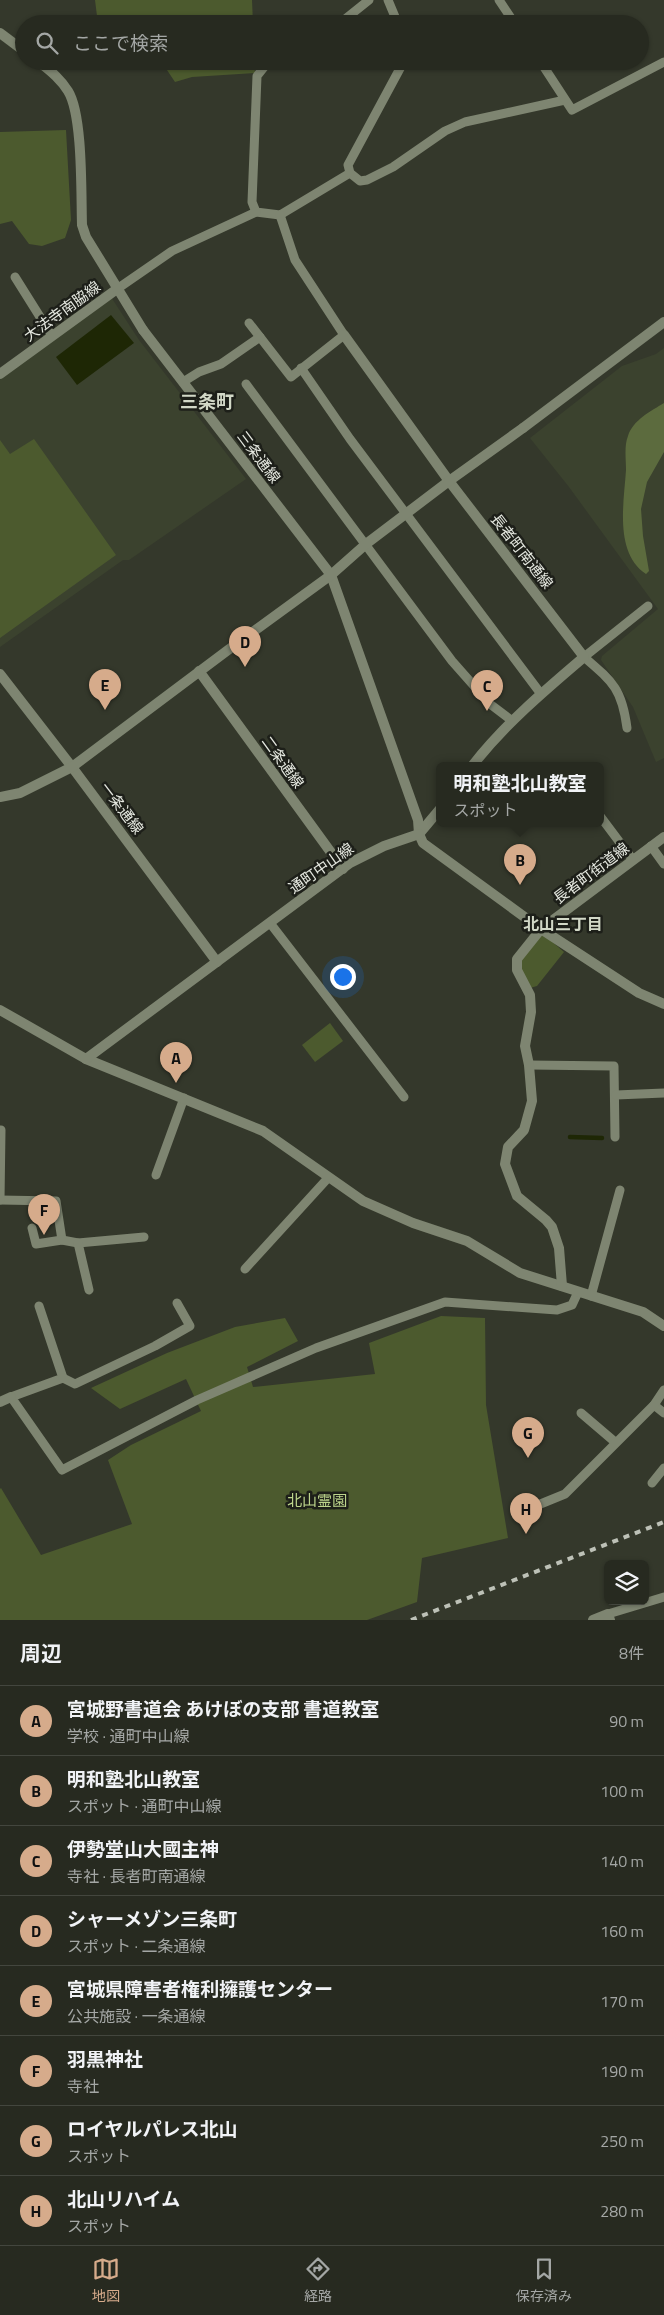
<!DOCTYPE html>
<html lang="ja">
<meta charset="utf-8">
<style>
:root{--surface:#272a20;--page:#2f3229;--text:#f1f3f6;--muted:#a4a7a5;--line:#43463e;--accent:#d6ab8b}
body{margin:0;font-family:"Titillium Web","Noto Sans JP",sans-serif;background:var(--page);color:var(--text)}
.controls{position:absolute;right:15px;bottom:15px;display:grid;overflow:hidden;border-radius:8px;box-shadow:0 1px 4px #0004}
.controls button{width:45px;height:45px;display:grid;place-items:center;padding:0;border:0;border-bottom:1px solid var(--line);background:var(--surface);color:var(--text);font:25px sans-serif}
.you{position:absolute;left:342px;top:976px;width:18px;height:18px;margin:-12px;border:4px solid #fff;border-radius:50%;background:#1a73e8;box-shadow:0 0 0 8px #1a73e833}
.badge{display:grid;place-items:center;width:32px;height:32px;border-radius:50%;background:var(--accent);color:#111;font-size:16px;font-weight:700}
.pin{position:absolute;translate:-50% -41px;filter:drop-shadow(0 1px 2px #0008)}
.pin::after{content:'';position:absolute;top:26px;width:18px;height:15px;background:inherit;clip-path:polygon(0 0,100% 0,50% 100%)}
.popup{position:absolute;left:436px;top:762px;width:168px;height:65px;box-sizing:border-box;display:grid;place-content:center;border-radius:8px;background:var(--surface);filter:drop-shadow(0 1px 4px #0005);font-size:16px;white-space:nowrap;color:var(--muted)}
.popup b{font-size:19px;color:var(--text)}
.popup::after{content:'';position:absolute;left:50%;top:100%;margin-left:-10px;border:10px solid transparent;border-top-color:var(--surface)}
.list{margin:0;padding:0;list-style:none}
h2{display:flex;justify-content:space-between;align-items:center;height:65px;margin:0;padding:0 20px;font-size:21px}
h2 small{font-size:16px;font-weight:400;color:var(--muted)}
.list li{display:grid;grid-template-columns:32px 1fr auto;gap:15px;align-items:center;box-sizing:border-box;height:70px;padding:0 20px;border-top:1px solid var(--line)}
.list b{display:block;font-size:19px;white-space:nowrap}
.list p{margin:0;font-size:16px;white-space:nowrap;color:var(--muted)}
.list em{font-size:16px;font-style:normal;color:var(--muted)}
.icon{flex:none;width:28px;height:28px;fill:none;stroke:currentColor;stroke-width:2;stroke-linecap:round;stroke-linejoin:round}
.map{position:relative;flex:none;width:664px;height:1620px;overflow:hidden}
.search{position:absolute;background:var(--surface);box-shadow:0 1px 4px #0004;left:15px;right:15px;top:15px;height:55px;display:flex;align-items:center;gap:12px;box-sizing:border-box;padding:0 18px;border-radius:28px;color:var(--muted);font-size:19px}
.sheet{height:625px;background:var(--surface)}
nav{display:flex;justify-content:space-around;align-items:center;box-sizing:border-box;height:70px;border-top:1px solid var(--line);background:var(--surface);font-size:14px;color:var(--muted)}
nav a{display:grid;justify-items:center;gap:2px}
nav .on{color:var(--accent)}
.map>svg:first-child{display:block}
.built{fill:#3b422e}
.green{fill:#4c5a2e}
.forest{fill:#5c6b3e}
.water{fill:#1e2705}
.lines{fill:none;stroke-linecap:round;stroke-linejoin:round}
.stream{stroke:#1e2705;stroke-width:4.5}
.service{stroke:#7e8571;stroke-width:9}
.minor{stroke:#7e8571;stroke-width:10}
.tertiary{stroke:#7e8571;stroke-width:10}
.rail{stroke:#bdc1b7;stroke-width:4;stroke-dasharray:6 6;stroke-linecap:butt}
.labels{text-anchor:middle;dominant-baseline:central;stroke-width:5;stroke-linejoin:round;paint-order:stroke}
.street-label{font-size:15px;fill:#e6e9e1;stroke:#1d1f19}
.park-label{font-size:15px;fill:#bdd58c;stroke:#1d1f19}
.neighbourhood-label{font-size:16px;font-weight:bold;fill:#d2d8c7;stroke:#1d1f19}
.quarter-label{font-size:18px;font-weight:bold;fill:#d2d8c7;stroke:#1d1f19}
</style>
<div class="map">
<svg width="664" height="1620" viewBox="0 0 664 1620">
<rect width="100%" height="100%" fill="#34382b"/>
<g class="built">
<polygon points="111,297 139,340 246,479 129,560 123,560 0,647 0,378"/>
<polygon points="664,348 664,758 656,762 633,707 601,660 602,656 658,609 569,487 530,438 622,366 656,354"/>
</g>
<g class="green">
<polygon points="95,0 252,0 253,24 98,24"/>
<polygon points="161,61 254,61 255,73 192,77 175,82"/>
<polygon points="66,130 71,220 65,238 42,246 29,244 12,221 0,224 0,132"/>
<polygon points="34,439 116,555 0,638 0,440 10,454"/>
<path d="M542 933 564 952 537 986 530 988C513 957 521 959 542 933Z"/>
<polygon points="330,1023 343,1041 315,1062 302,1045"/>
<polygon points="441,1316 485,1318 486,1405 508,1538 422,1558 417,1602 367,1620 0,1620 0,1489 1,1488 41,1555 132,1524 108,1460 131,1445 201,1411 186,1379 120,1409 91,1388 167,1353 235,1327 285,1318 298,1341 247,1367 253,1387 375,1374 369,1343"/>
</g>
<path class="forest" d="M664 403V452L647 482 641 509 643 536 649 571 646 574C614 553 624 502 626 470 626 460 624 445 628 436 633 420 651 411 664 403Z"/>
<polygon class="water" points="111,315 134,343 77,385 56,357"/>
<g class="lines">
<polyline class="stream" points="570,1137 602,1138"/>
<g class="service">
<polyline points="388,0 398,24"/>
<polyline points="499,0 515,24"/>
<polyline points="339,24 369,0"/>
<polyline points="281,61 265,66 257,76 252,202 256,212 280,215 350,173"/>
<polyline points="404,61 348,165 350,173 360,181 367,180 393,167 445,131 465,122 565,100"/>
<polyline points="540,61 572,110 664,62"/>
<polyline points="15,277 52,336"/>
<polyline points="117,289 172,251 256,212"/>
<polyline points="249,323 291,377 344,335 295,260 280,215"/>
<polyline points="301,368 350,439 541,694"/>
<polyline points="183,382 199,372 221,364 260,337"/>
<polyline points="246,384 452,661 490,704 511,720"/>
<path d="M627 728C622 689 613 682 584 657L648 606"/>
<polyline points="600,816 633,860"/>
<polyline points="651,846 664,864"/>
<polyline points="270,923 404,1097"/>
<polyline points="529,1065 614,1066 615,1137"/>
<polyline points="616,1095 664,1093"/>
<polyline points="156,1175 184,1098"/>
<polyline points="0,1200 56,1201 62,1240 36,1244 32,1228"/>
<polyline points="0,1200 1,1130"/>
<polyline points="62,1240 78,1243 144,1237"/>
<polyline points="78,1243 89,1290"/>
<polyline points="245,1269 328,1178"/>
<polyline points="591,1296 620,1190"/>
<polyline points="39,1306 63,1378 11,1397 62,1470 197,1400 316,1348 445,1302 557,1310 572,1305 578,1292"/>
<polyline points="63,1378 75,1384 155,1346 190,1326 177,1303"/>
<polyline points="654,1405 664,1413"/>
<polyline points="581,1413 615,1442"/>
<polyline points="652,1483 664,1468"/>
<polyline points="538,1505 565,1494 654,1405 664,1390"/>
<polyline points="608,1614 664,1597"/>
</g>
<g class="minor">
<polyline points="143,330 331,575 418,820 419,834 423,843 541,929 639,993 664,1004"/>
<path d="M344 335 449 481 584 657C544 691 505 724 472 766"/>
<polyline points="0,374 117,289"/>
<polyline points="199,671 343,869"/>
<polyline points="0,674 72,767 217,962"/>
<polyline points="0,797 20,793 72,767 228,650 331,575 366,544 449,481 523,428"/>
<polyline points="419,834 440,809"/>
<polyline points="86,1059 263,1131 363,1201 413,1223 467,1241 520,1273 643,1312 664,1326"/>
<polyline points="562,1286 559,1248 552,1227 546,1220 517,1196 505,1164 508,1147 524,1130 532,1101 529,1065 525,1046 531,1012 530,995 517,970 517,959 541,929 664,837"/>
<polyline points="0,1402 11,1397"/>
<polyline points="593,1620 608,1614 610,1620"/>
</g>
<g class="tertiary">
<polyline points="0,33 24,51"/>
<path d="M38 61C49 70 60 78 68 91 83 115 81 193 82 225L86 237 143 330"/>
<polyline points="523,428 664,322"/>
<polyline points="0,1010 86,1059 350,863 384,846 419,834"/>
</g>
<polyline class="rail" points="411,1620 664,1522"/>
</g>
<g class="labels">
<g class="street-label">
<text transform="translate(62 311) rotate(-36)">大法寺南脇線</text>
<text transform="translate(259 457) rotate(53)">三条通線</text>
<text transform="translate(522 551) rotate(52)">長者町南通線</text>
<text transform="translate(283 762) rotate(54)">二条通線</text>
<text transform="translate(122 808) rotate(53)">一条通線</text>
<text transform="translate(321 868) rotate(-35)">通町中山線</text>
<text transform="translate(591 873) rotate(-37)">長者町街道線</text>
</g>
<g class="park-label">
<text x="317" y="1500">北山霊園</text>
</g>
<g class="neighbourhood-label">
<text x="563" y="924">北山三丁目</text>
</g>
<g class="quarter-label">
<text x="207" y="401">三条町</text>
</g>
</g>
</svg>
<div class="controls">
<button><svg class="icon" aria-label="layers" viewBox="0 0 24 24"><path d="M12 4l9 5-9 5-9-5zM3 14l9 5 9-5"/></svg></button>
</div>
<div class="you"></div>
<div class="pin badge" style="left:176px;top:1083px">A</div>
<div class="pin badge" style="left:520px;top:885px">B</div>
<div class="popup"><b>明和塾北山教室</b>スポット</div>
<div class="pin badge" style="left:487px;top:711px">C</div>
<div class="pin badge" style="left:245px;top:667px">D</div>
<div class="pin badge" style="left:105px;top:710px">E</div>
<div class="pin badge" style="left:44px;top:1235px">F</div>
<div class="pin badge" style="left:528px;top:1458px">G</div>
<div class="pin badge" style="left:526px;top:1534px">H</div>
<div class="search"><svg class="icon" aria-label="search" viewBox="0 0 24 24"><circle cx="10" cy="10" r="6"/><path d="M15 15l6 6"/></svg>ここで検索</div>
</div>
<section class="sheet">
<h2>周辺<small>8件</small></h2>
<ul class="list">
<li><span class="badge">A</span><div><b>宮城野書道会 あけぼの支部 書道教室</b><p>学校 · 通町中山線</p></div><em>90 m</em></li>
<li><span class="badge">B</span><div><b>明和塾北山教室</b><p>スポット · 通町中山線</p></div><em>100 m</em></li>
<li><span class="badge">C</span><div><b>伊勢堂山大國主神</b><p>寺社 · 長者町南通線</p></div><em>140 m</em></li>
<li><span class="badge">D</span><div><b>シャーメゾン三条町</b><p>スポット · 二条通線</p></div><em>160 m</em></li>
<li><span class="badge">E</span><div><b>宮城県障害者権利擁護センター</b><p>公共施設 · 一条通線</p></div><em>170 m</em></li>
<li><span class="badge">F</span><div><b>羽黒神社</b><p>寺社</p></div><em>190 m</em></li>
<li><span class="badge">G</span><div><b>ロイヤルパレス北山</b><p>スポット</p></div><em>250 m</em></li>
<li><span class="badge">H</span><div><b>北山リハイム</b><p>スポット</p></div><em>280 m</em></li>
</ul>
</section>
<nav>
<a class="on"><svg class="icon" aria-label="map" viewBox="0 0 24 24"><path d="M3 6l6-2 6 2 6-2v14l-6 2-6-2-6 2zM9 4v14M15 6v14"/></svg>地図</a>
<a><svg class="icon" aria-label="directions" viewBox="0 0 24 24"><path d="M12 3l9 9-9 9-9-9zM9 14v-3h6M13 9l2 2-2 2"/></svg>経路</a>
<a><svg class="icon" aria-label="saved" viewBox="0 0 24 24"><path d="M7 4h10v16l-5-4-5 4z"/></svg>保存済み</a>
</nav>
